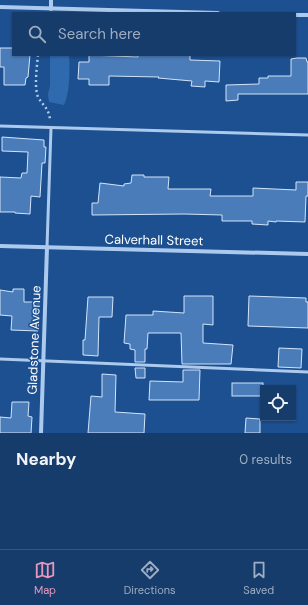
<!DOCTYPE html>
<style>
:root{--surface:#163c6c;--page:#234774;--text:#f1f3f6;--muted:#9eadc2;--line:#35567f;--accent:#e797bd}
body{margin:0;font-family:"DM Sans",sans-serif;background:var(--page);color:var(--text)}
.controls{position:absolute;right:12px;bottom:12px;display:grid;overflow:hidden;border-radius:0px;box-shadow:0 1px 3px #0004}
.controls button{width:36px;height:36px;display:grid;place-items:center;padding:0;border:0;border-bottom:1px solid var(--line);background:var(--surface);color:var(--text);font:20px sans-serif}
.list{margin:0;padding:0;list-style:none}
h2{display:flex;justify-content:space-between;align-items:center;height:52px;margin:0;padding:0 16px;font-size:17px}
h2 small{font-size:13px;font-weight:400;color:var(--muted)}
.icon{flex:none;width:22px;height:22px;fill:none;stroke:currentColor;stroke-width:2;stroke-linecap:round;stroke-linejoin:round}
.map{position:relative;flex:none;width:308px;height:433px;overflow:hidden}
.search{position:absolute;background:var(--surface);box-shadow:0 1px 3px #0004;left:12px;right:12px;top:12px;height:44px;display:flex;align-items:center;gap:10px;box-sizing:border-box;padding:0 14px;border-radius:0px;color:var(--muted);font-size:15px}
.sheet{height:116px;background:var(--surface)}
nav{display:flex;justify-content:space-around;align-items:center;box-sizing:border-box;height:56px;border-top:1px solid var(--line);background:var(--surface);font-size:11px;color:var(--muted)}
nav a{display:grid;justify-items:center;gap:2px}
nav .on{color:var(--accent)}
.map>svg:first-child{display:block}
.green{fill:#306aae}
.building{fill:#4a7cb9;stroke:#d2e4fa}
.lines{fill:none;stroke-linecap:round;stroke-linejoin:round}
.path{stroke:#accaee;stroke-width:2.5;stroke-dasharray:2 3;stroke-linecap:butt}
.lane{stroke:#accaee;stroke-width:3}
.street{stroke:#accaee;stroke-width:4}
.labels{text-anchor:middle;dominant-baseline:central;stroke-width:3;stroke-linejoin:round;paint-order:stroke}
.street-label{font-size:13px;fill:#fff;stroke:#1d5090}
</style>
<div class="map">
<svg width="308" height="433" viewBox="0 0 308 433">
<rect width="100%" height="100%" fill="#1d5090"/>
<path class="green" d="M50 55H69C70 69 70 93 64 105L49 102 48 94 50 86Z"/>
<g class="building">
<polygon points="0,48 13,48 13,55 30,55 28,77 26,78 25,85 4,85 4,67 0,67"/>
<polygon points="89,55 138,57 138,55 190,55 190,60 220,61 219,82 205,81 205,87 191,86 192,81 158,78 159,77 109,76 109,85 89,85 89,79 78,79 79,62 89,62"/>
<polygon points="297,58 306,58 307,62 308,62 308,94 238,94 238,100 226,101 226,85 259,84 259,78 268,78 268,76 291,76 291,59"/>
<polygon points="2,137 44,140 44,147 46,147 45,163 42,163 40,197 31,196 30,214 15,213 15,212 0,212 0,177 21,178 22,173 27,173 28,152 2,151"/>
<polygon points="132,175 144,175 144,177 169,177 168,189 211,189 210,196 253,196 253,188 296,190 296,182 308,182 308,196 306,196 305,222 276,221 276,222 268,221 268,225 252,224 252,221 222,221 222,215 184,214 92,215 92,203 98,203 100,183 124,186 124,184 131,183"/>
<polygon points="13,289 24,289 24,302 39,302 38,331 11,330 12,316 0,315 0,290 13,292"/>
<polygon points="184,296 213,296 213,325 203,324 203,343 233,345 231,364 182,364 181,333 148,333 147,349 145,349 145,362 135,362 135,350 130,349 130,344 124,343 126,315 153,315 153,311 184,313"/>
<polygon points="249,296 306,298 306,302 308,302 308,328 248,326"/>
<polygon points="88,297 113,297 112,317 99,317 98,356 83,355 83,340 85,340"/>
<polygon points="279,348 302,349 301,368 278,367"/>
<polygon points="135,368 145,368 145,378 136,378"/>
<polygon points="183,370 200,370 199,400 149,400 150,381 183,382"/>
<polygon points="102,374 116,375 115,412 145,414 144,433 88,433 91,396 102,397"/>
<rect x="232" y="383" width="31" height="13"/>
<polygon points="12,402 29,402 28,416 32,417 31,433 0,433 0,417 11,418"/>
<polygon points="246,418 260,419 260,433 245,433"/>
</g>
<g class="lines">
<path class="path" d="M38 55C37 65 34 88 38 97 43 106 48 107 50 119"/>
<g class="lane">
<polyline points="0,126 308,135"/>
<polyline points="47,247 51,128"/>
<polyline points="0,359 308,372"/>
</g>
<g class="street">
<polyline points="0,7 218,13"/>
<polyline points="51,9 51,0"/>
<polyline points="295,15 308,15"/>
<polyline points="0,246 308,254"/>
<polyline points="41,433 47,247"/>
</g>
</g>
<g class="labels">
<g class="street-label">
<text transform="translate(154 240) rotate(1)">Calverhall Street</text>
<text transform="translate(34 340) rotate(-88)">Gladstone Avenue</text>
</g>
</g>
</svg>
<div class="controls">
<button><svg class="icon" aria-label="locate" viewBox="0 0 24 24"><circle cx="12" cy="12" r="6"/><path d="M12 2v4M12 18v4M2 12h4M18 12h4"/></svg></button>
</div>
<div class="search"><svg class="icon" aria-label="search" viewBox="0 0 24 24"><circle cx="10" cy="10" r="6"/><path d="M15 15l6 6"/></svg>Search here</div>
</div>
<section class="sheet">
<h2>Nearby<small>0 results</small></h2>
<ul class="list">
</ul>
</section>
<nav>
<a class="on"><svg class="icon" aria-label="map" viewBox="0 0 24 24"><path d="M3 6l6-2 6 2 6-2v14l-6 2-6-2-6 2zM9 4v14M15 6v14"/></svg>Map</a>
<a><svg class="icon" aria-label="directions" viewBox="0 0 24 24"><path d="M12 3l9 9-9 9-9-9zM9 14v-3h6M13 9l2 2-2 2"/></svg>Directions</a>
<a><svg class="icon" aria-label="saved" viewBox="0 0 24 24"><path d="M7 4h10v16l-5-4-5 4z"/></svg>Saved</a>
</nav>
